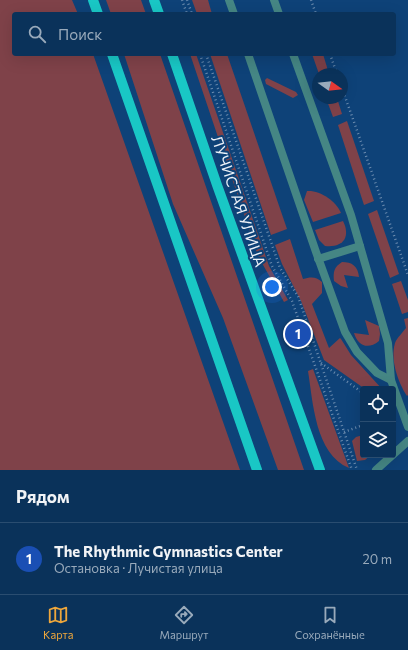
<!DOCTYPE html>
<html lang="ru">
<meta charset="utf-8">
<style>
:root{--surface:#0a325a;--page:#133a60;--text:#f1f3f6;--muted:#9ab;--line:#2a4d70;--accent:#eea73c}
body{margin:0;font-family:Commissioner,sans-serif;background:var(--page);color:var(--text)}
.controls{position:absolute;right:12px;bottom:12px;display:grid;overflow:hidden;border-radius:4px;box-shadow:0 4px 16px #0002}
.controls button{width:36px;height:36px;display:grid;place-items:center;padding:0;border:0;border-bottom:1px solid var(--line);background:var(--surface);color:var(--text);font:20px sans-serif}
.compass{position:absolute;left:312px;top:68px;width:36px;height:36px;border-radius:50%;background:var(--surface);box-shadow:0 4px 16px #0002;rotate:105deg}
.you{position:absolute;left:272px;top:287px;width:14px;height:14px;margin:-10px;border:3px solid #fff;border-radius:50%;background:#1a73e8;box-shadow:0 0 0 6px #1a73e833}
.badge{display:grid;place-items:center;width:26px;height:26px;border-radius:50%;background:var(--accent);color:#fff;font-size:13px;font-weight:700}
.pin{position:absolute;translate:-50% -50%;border:2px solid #fff;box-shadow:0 1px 4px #0006}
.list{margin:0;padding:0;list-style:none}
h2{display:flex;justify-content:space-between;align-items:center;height:52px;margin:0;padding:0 16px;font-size:17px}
h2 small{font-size:13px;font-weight:400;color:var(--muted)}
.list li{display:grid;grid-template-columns:26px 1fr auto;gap:12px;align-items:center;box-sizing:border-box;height:72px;padding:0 16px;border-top:1px solid var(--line)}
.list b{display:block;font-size:15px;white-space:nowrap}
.list p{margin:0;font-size:13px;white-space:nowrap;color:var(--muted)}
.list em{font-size:13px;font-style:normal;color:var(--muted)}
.icon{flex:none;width:22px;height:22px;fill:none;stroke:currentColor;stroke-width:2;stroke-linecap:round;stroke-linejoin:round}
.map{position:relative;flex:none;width:408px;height:470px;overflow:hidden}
.search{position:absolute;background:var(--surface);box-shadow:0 4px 16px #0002;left:12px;right:12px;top:12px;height:44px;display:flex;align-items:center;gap:10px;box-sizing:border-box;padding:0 14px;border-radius:4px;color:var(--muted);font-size:15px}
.sheet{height:124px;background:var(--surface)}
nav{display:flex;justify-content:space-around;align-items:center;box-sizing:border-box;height:56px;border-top:1px solid var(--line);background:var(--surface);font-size:11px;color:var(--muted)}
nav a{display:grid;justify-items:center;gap:2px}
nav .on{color:var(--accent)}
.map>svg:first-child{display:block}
.green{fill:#7f4249}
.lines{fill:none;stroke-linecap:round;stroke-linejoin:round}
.path{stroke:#6b8bae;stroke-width:2.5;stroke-dasharray:1 3;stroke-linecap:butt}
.lane{stroke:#458684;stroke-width:8}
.primary{stroke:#19c7c5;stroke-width:10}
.labels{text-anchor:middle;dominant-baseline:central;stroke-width:4;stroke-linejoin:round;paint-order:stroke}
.street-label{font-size:15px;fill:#ecf1f8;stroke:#0e4278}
</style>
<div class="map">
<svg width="408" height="470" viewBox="0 0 408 470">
<rect width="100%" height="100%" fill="#0e4278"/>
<g class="green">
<polygon points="0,0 72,0 78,14 14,14 14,54 93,54 240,470 0,470"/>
<polygon points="106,0 141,0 146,14 111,14"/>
<polygon points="192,0 208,0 212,14 197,14"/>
<polygon points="124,54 160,54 304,470 278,470 223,318 173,204"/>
<polygon points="190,54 196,54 269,266 288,300 284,302 258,256"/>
<polygon points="210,54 227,54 287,229 271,235"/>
<polygon points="312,54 323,54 329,74 319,74"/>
<polygon points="267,78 296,92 298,95 293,98 266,84 265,80"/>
<polygon points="326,98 337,98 342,114 333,117"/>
<polygon points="347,121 374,201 364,205 338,125"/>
<path d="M307 191C320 190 336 201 341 213L313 222 304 200Z"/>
<polygon points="377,210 399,274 390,278 368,214"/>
<path d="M343 221C351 237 343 248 325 246L319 240 315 230Z"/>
<path d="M290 239 303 279C310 277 316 276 322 282V293L312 304 329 348 340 338 341 339 351 355 382 389H365L324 360 301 301 282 264 275 245Z"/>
<path d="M342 262C352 262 358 266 359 277L344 275 348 288 341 286 334 281C333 272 334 267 342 262Z"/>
<polygon points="401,281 408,300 408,312 402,314 392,284"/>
<path d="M408 318V395L407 396C398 382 390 360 395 343 397 338 403 332 406 328L404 319Z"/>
<path d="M365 320 379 326 380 334 379 341C368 350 358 346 354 333L369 335Z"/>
<path d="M313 369 349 468C315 454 313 402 308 371Z"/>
<polygon points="363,435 363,455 371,455 365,460 357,461 352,441 356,437"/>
</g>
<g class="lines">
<g class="path">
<polyline points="182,0 187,14"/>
<polyline points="187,0 192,14"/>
<polyline points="311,0 316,14"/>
<polyline points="200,54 272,266 292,301 352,470"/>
<polyline points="206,54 280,268 298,296 357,470"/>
<polyline points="330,54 337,74"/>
<polyline points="342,88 408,275"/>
<polyline points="321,363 363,393"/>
<polyline points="344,432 363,425"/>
</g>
<g class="lane">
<polyline points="229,0 234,14"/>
<polyline points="274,0 279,14"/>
<polyline points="248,54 316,252 345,332 357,352 377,373 391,380"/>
<polyline points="293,54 351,215 388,343 391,380 408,427"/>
<polyline points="318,259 360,246"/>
<polyline points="376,470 408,441"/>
</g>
<g class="primary">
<polyline points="93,0 98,14"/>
<polyline points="154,0 159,14"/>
<polyline points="112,54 257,470"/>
<polyline points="172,54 217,185 320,470"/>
</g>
</g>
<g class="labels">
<g class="street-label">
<text transform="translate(239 201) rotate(71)">ЛУЧИСТАЯ УЛИЦА</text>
</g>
</g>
</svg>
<div class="controls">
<button><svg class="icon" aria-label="locate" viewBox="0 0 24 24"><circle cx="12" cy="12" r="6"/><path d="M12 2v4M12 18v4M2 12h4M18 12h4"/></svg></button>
<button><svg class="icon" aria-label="layers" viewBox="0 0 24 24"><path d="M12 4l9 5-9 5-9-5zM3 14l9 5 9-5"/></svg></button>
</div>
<svg class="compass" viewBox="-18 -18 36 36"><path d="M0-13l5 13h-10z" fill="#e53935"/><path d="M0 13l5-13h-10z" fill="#9ab"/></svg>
<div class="you"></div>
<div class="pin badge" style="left:298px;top:334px;background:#1a4fb4">1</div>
<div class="search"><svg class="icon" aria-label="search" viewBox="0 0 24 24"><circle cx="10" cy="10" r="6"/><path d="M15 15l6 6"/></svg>Поиск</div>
</div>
<section class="sheet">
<h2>Рядом<small></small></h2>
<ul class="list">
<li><span class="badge" style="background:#1a4fb4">1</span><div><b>The Rhythmic Gymnastics Center</b><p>Остановка · Лучистая улица</p></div><em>20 m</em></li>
</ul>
</section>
<nav>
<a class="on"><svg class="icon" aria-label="map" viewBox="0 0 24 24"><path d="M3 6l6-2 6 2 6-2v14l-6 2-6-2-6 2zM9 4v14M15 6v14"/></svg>Карта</a>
<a><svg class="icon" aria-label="directions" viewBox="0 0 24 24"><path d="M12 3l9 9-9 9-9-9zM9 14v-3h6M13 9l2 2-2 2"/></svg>Маршрут</a>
<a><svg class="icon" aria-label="saved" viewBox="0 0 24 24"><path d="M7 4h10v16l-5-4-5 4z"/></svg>Сохранённые</a>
</nav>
